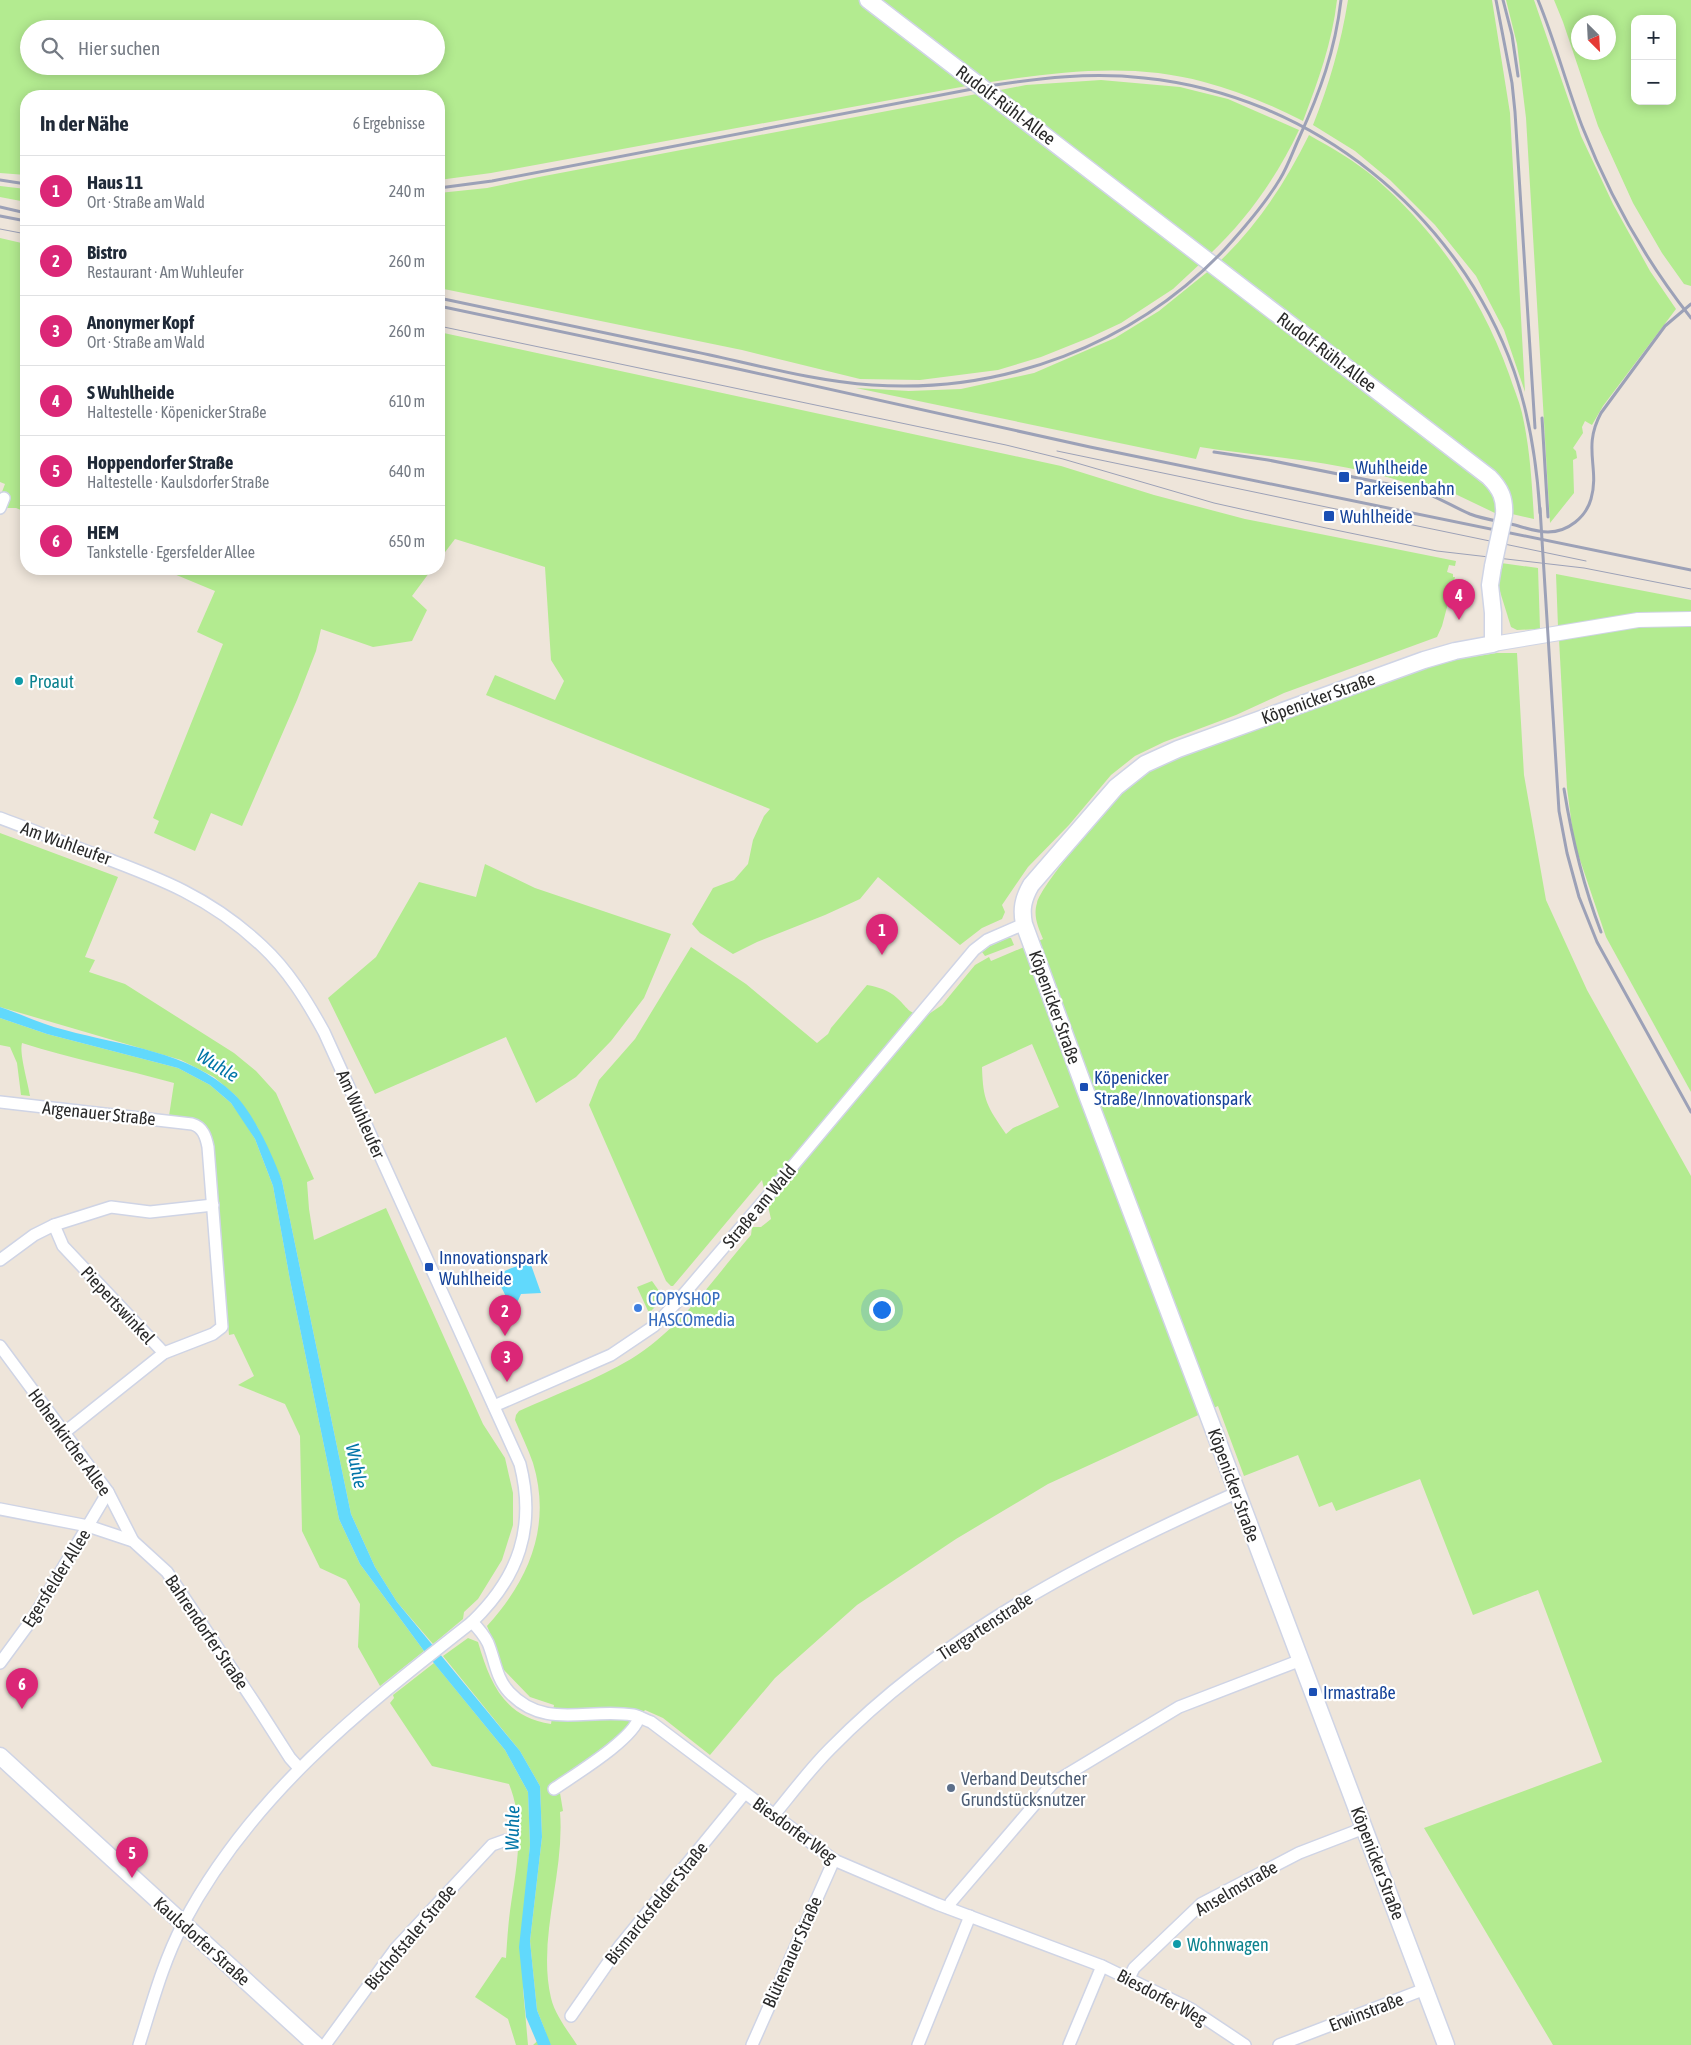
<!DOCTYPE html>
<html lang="de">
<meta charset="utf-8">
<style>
:root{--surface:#fff;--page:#f2f2f3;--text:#1f2937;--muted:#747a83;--line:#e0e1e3;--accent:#db2777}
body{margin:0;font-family:"Asap Condensed",sans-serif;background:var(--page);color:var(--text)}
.controls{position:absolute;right:15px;top:15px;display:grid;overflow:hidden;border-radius:10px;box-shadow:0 2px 12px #0003}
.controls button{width:45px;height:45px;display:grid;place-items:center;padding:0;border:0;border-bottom:1px solid var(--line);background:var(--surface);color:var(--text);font:25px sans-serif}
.compass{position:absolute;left:1571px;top:15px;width:45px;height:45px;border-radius:50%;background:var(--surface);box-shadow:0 2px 12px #0003;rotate:156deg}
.you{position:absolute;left:881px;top:1309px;width:18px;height:18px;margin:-12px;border:4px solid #fff;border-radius:50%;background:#1a73e8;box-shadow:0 0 0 8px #1a73e833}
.badge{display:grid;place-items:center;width:32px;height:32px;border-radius:50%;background:var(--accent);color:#fff;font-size:16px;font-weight:700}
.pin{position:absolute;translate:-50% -41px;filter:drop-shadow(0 1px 2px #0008)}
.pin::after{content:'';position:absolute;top:26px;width:18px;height:15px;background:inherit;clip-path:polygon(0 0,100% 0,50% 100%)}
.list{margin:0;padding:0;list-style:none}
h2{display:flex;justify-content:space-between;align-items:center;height:65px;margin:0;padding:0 20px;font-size:21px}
h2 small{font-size:16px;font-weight:400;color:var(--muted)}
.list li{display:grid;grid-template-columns:32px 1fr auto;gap:15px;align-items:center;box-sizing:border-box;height:70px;padding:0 20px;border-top:1px solid var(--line)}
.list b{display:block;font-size:19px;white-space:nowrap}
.list p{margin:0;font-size:16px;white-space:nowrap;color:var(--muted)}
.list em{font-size:16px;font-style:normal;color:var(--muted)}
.icon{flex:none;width:28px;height:28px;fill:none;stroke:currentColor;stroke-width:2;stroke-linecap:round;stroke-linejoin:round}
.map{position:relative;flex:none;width:1691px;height:2045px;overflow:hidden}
.search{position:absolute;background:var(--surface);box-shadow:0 2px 12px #0003;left:20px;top:20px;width:425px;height:55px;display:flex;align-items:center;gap:12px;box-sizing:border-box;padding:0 18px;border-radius:28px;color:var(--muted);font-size:19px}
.panel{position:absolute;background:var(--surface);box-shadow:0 2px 12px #0003;left:20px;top:90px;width:425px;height:485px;border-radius:20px}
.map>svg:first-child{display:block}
.green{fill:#b3eb90;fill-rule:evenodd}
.water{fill:#61d9fc}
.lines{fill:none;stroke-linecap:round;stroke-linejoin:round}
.minor-casing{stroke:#cfd4e5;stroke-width:14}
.tertiary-casing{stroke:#cfd4e5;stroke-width:16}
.secondary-casing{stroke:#cfd4e5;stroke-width:19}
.minor{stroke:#fff;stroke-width:11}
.tertiary{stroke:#fff;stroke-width:14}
.secondary{stroke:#fff;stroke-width:16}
.tram{stroke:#9ca1b7;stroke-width:1}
.rail{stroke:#9ca1b7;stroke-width:3}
.secondary-bridge-casing{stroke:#cfd4e5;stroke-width:19;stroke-linecap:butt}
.secondary-bridge{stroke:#fff;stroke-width:16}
.transit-dot{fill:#1a4fb4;stroke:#fff;stroke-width:2}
.culture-dot{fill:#0f9aa8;stroke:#fff;stroke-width:2}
.shop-dot{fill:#3f7fe0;stroke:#fff;stroke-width:2}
.service-dot{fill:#5c6f8a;stroke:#fff;stroke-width:2}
.labels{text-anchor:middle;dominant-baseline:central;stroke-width:4.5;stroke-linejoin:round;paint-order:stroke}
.street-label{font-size:18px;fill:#2a2a2a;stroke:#fff}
.transit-label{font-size:18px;fill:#164399;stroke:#fff;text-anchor:start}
.culture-label{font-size:18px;fill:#0d838f;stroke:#fff;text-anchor:start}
.shop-label{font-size:18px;fill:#366cbe;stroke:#fff;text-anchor:start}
.service-label{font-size:18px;fill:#4e5e75;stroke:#fff;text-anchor:start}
.water-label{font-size:19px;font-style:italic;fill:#0075a8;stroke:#fff}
</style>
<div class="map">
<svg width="1691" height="2045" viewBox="0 0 1691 2045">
<rect width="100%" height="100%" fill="#eee5da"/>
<g class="green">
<path d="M0 0H860L972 85 491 173 439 180V96H26V175L0 173ZM29 29H436V66H29Z"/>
<path d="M875 0H1337C1332 43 1318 81 1303 121 1272 105 1238 91 1204 82 1131 62 1057 72 984 83Z"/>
<path d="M1348 0H1492L1510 113 1525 392 1504 330 1476 276 1435 225 1390 180 1355 151 1313 125C1329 85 1341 44 1348 0Z"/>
<polygon points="1506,0 1534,0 1581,136 1613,204 1650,271 1676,309 1603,406 1592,425 1585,421 1582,427 1583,433 1573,448 1576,451 1577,458 1573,460 1574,493 1550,523 1526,118 1517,44"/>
<path d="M1554 0H1691V286L1684 284 1662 253 1633 203 1598 126 1563 22ZM1635 19H1672V101H1635ZM1608 22V52H1578V22Z"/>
<path d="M1101 80 1180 87 1228 99 1299 130C1277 177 1247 219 1209 255L995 91 1026 85Z"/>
<polygon points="982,93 1202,262 1173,289 1121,323 1091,337 1041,357 998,370 920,380 860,379 742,350 439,288 439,193 487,188 539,177"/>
<path d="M1309 135C1332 148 1355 161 1375 178 1436 231 1482 298 1509 374 1513 387 1519 400 1522 413 1530 448 1532 484 1534 519L1512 514V499L1219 262C1257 226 1286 182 1309 135Z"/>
<polygon points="0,186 26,189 26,202 0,197"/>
<polygon points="0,238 26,244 26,512 16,508 0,508 0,497 5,484 0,482"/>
<path d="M1211 269 1421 433 1484 485 1495 496 1497 514 1451 492H1448L1449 494 1443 498C1367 461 1282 460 1200 447L1196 459 856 388 909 391 961 389 1034 373 1115 338 1159 311Z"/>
<polygon points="439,332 1061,466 1154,495 1245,519 1456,561 1455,566 1449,565 1447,572 1453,574 1453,577 1455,577 1442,626 1437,637 1284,693 1236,715 1164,742 1135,756 1111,775 1069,825 1028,867 1002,905 1005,912 1002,919 982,928 960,945 878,877 860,899 825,915 757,942 733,954 700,933 692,924 713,888 734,880 748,864 753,840 764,816 770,809 486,695 495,675 555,700 564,681 551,660 545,567 455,539 439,560"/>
<polygon points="1501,563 1538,568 1540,629 1517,630 1511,627 1498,585"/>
<polygon points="162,569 432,569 412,596 427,610 412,641 373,647 321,629 316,651 297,700 242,826 211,813 195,851 154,833 159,821 153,818 223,644 197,632 215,591"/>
<polygon points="1556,574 1691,600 1691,613 1634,614 1558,627"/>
<polygon points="1691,625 1691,1092 1606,937 1574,842 1567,788 1559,639 1639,626"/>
<path d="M1497 653H1517L1524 775 1546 900 1587 990 1691 1176V2045H1553L1424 1828 1602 1762 1538 1590 1473 1615 1420 1479 1336 1511 1332 1502 1319 1507 1298 1455 1244 1476 1218 1406 1048 1484 956 1539 857 1605 775 1678 710 1755 663 1718 645 1710 630 1729 560 1793 563 1811 560 1812C565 1873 537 1938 551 1998 555 2015 568 2031 577 2045H551L548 2041 546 2045H533L546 2033 537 2010 530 1941 542 1837 540 1786 520 1751 443 1656 468 1638 478 1642C490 1683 504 1717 551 1724L554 1705 530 1697 501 1667 494 1643 487 1626C529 1580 552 1526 533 1463 528 1449 521 1434 515 1420L516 1415 519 1411C556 1394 596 1380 631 1359 680 1329 714 1278 751 1235L752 1227H761L771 1219 762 1180 673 1286H671L666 1281 589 1105 599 1080 635 1039 691 947 746 984 817 1043 828 1034 831 1028 867 985C878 987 889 990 897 998 911 1011 906 1012 926 1016L942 1005 975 965 989 957 991 961 1043 939C1038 927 1033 916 1037 903 1041 884 1117 796 1135 781 1149 770 1165 763 1182 757L1426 668 1459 659ZM1032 1044 1059 1107 1013 1128 1006 1134C987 1106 983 1101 982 1067Z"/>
<polygon points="0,833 118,877 85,957 95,960 89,972 125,984 234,1053 256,1071 276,1093 314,1179 307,1182 309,1209 314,1240 386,1208 483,1424 505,1458 513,1493 513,1525 502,1560 478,1599 464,1612 463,1619 433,1644 397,1602 375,1567 351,1514 282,1181 258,1128 236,1096 214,1077 181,1060 0,1007"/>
<polygon points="485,864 535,888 671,934 644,998 611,1041 576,1077 536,1103 506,1037 375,1094 328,998 376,957 419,882 476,897"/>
<polygon points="1008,938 1011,938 1014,945 985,956 982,952 990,946"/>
<path d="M0 1018 47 1034 178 1068 210 1085 231 1103 244 1121 255 1139 273 1186 290 1280 339 1519 360 1564 424 1651 380 1686 358 1647 360 1604 346 1580 320 1568 302 1531 300 1436 285 1404 238 1385 254 1376 234 1334 229 1335 211 1139 169 1116 174 1083C124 1069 72 1059 22 1043 19 1053 28 1083 30 1096L21 1095 17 1063 10 1047 0 1045Z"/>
<polygon points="652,1281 664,1298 649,1313 637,1287"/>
<path d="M434 1663 505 1750 528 1792 530 1845 526 1888 523 1989 528 2045H516L508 2019 475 1997 502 1957 506 1958C507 1942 508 1926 510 1911 516 1868 526 1826 509 1784L432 1766 390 1703 394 1698 393 1695Z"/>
</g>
<g class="water">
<path d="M0 1007C21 1014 43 1025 65 1030 123 1046 189 1051 234 1094 253 1112 273 1156 282 1181L351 1514 375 1567 397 1602 520 1751 540 1786 542 1837 530 1941 537 2010 551 2045H538L526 2017 519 1947 530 1845 528 1792 505 1750 424 1651 360 1564 339 1519 290 1280 273 1186 255 1139 231 1103 210 1085 178 1068 47 1034 0 1018Z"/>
<path d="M525 1262H530L541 1293 521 1294 517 1303H512L507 1300C505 1293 501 1288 499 1281 495 1270 518 1268 525 1262Z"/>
</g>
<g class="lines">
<g class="minor-casing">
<g id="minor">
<polyline points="0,508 4,498"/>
<path d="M0 818C30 829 59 841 89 852 156 877 208 895 262 946 288 970 307 1001 324 1032L520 1464C536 1527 519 1577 472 1622 360 1710 251 1795 183 1924 163 1962 152 2004 139 2045"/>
<path d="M0 1102 192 1124C203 1127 206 1137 208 1147L222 1327 213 1334 164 1353 65 1432"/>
<polyline points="54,1225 63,1246 164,1353"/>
<polyline points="0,1260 34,1235 54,1225 111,1207 150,1212 213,1205"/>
<polyline points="0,1346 108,1492 133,1541"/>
<polyline points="494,1406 611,1355 654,1326 677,1302 766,1198 974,950 987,940 1024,924"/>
<polyline points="0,1509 88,1526 133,1541 167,1572 256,1705 290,1758 299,1768"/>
<path d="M472 1622C478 1628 484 1635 488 1643 495 1660 496 1678 509 1692 545 1731 589 1707 633 1715 639 1716 645 1720 651 1722L834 1860 937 1904 1102 1966 1191 2009 1245 2045"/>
<polyline points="0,1663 33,1618 108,1492"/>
<path d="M554 1789C574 1775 634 1739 639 1717"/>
<path d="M774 1815C792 1793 810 1769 830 1749 943 1633 1090 1558 1236 1493"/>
<polyline points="949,1908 951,1902 1053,1783 1179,1707 1301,1660"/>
<polyline points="1129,1978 1134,1968 1201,1904 1299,1853 1364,1828"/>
<polyline points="571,2016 619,1947 744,1794"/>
<polyline points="325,2045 396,1948 492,1845 506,1840"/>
<polyline points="752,2045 834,1860"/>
<polyline points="918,2045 970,1916"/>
<polyline points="1069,2045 1102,1966"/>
<polyline points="1279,2045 1425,1989"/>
</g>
</g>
<g class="tertiary-casing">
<polyline id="tertiary" points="1493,644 1638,620 1691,619"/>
</g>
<g class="secondary-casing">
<g id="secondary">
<path d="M868 0 1489 477C1501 489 1505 499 1504 515"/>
<polyline points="0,1756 316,2045"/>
<path d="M1446 2045 1084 1087 1024 924C1021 909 1023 899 1031 885L1116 787 1145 764 1178 749 1424 660 1455 651 1493 644V613L1490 585 1493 566"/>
</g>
</g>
<use href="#minor" class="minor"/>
<use href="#tertiary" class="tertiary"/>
<use href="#secondary" class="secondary"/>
<g class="tram">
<polyline points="0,229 26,234"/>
<polyline points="439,326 1006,445 1063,459 1214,503 1326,528 1437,551 1584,568 1691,589"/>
<polyline points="1057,451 1586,561"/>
</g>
<g class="rail">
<polyline points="1496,0 1512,83 1515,112 1535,428"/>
<polyline points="1503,0 1512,35 1518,76"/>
<path d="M1538 0C1555 41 1566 84 1582 126 1609 195 1645 260 1691 318"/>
<polyline points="0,180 26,184"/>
<path d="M439 188 492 181 988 86C1041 78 1090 72 1144 78 1312 95 1458 213 1514 371 1530 417 1537 465 1540 513"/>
<polyline points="0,207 26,213"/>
<polyline points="0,216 26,221"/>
<path d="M439 298C524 316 610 334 696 352 754 364 812 381 872 385 1003 394 1134 345 1225 249 1245 227 1265 204 1280 179 1288 166 1293 151 1299 138 1320 92 1335 51 1341 0"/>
<polyline points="439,306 738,369 1090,447 1691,570"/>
<polyline points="1542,418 1548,517"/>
<path d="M1214 452 1268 460 1413 489C1434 494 1451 506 1470 514 1483 519 1497 521 1511 524 1523 527 1536 532 1548 532 1568 532 1586 517 1591 499 1600 468 1582 448 1601 413L1665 326 1691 304"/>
<polyline points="1540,508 1559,811 1567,853 1579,897 1597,942 1691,1112"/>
<path d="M1564 789C1572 839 1583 885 1601 932"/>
</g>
<g class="secondary-bridge-casing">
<polyline id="secondary-bridge" points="1493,566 1504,515"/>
</g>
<use href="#secondary-bridge" class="secondary-bridge"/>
</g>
<g class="transit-dot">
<rect x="1338" y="471" width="12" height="12" rx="2.5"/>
<rect x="1323" y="510" width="12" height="12" rx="2.5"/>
<rect x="1079" y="1082" width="10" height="10" rx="2.5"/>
<rect x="424" y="1262" width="10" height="10" rx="2.5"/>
<rect x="1308" y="1687" width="10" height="10" rx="2.5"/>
</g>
<g class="culture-dot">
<circle cx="19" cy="681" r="5"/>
<circle cx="1177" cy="1944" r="5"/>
</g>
<circle class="shop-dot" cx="638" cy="1308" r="5"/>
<circle class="service-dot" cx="951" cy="1788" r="5"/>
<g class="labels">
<g class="street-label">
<text transform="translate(1006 105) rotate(37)">Rudolf-Rühl-Allee</text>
<text transform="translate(1327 352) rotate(37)">Rudolf-Rühl-Allee</text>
<text transform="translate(1318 698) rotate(-20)">Köpenicker Straße</text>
<text transform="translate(66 843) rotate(20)">Am Wuhleufer</text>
<text transform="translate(1055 1007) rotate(70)">Köpenicker Straße</text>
<text transform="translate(99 1113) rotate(6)">Argenauer Straße</text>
<text transform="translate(361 1114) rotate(66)">Am Wuhleufer</text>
<text transform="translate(759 1206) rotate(-50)">Straße am Wald</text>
<text transform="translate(118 1305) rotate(47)">Piepertswinkel</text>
<text transform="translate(70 1442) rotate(54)">Hohenkircher Allee</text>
<text transform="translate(1234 1485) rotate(70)">Köpenicker Straße</text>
<text transform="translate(56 1578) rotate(-58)">Egersfelder Allee</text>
<text transform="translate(985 1626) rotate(-33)">Tiergartenstraße</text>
<text transform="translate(207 1632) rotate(56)">Bahrendorfer Straße</text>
<text transform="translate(795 1830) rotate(36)">Biesdorfer Weg</text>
<text transform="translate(1378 1863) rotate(69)">Köpenicker Straße</text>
<text transform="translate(1236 1888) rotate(-30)">Anselmstraße</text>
<text transform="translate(656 1903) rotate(-51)">Bismarcksfelder Straße</text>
<text transform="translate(410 1937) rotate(-50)">Bischofstaler Straße</text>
<text transform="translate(202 1941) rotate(42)">Kaulsdorfer Straße</text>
<text transform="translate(792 1952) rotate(-66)">Blütenauer Straße</text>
<text transform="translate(1162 1997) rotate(28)">Biesdorfer Weg</text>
<text transform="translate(1366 2012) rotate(-21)">Erwinstraße</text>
</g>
<g class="transit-label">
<text x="1355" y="467">Wuhlheide<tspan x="1355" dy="21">Parkeisenbahn</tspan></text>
<text x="1340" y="516">Wuhlheide</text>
<text x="1094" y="1077">Köpenicker<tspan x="1094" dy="21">Straße/Innovationspark</tspan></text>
<text x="439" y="1257">Innovationspark<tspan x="439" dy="21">Wuhlheide</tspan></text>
<text x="1323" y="1692">Irmastraße</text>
</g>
<g class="culture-label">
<text x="29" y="681">Proaut</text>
<text x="1187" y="1944">Wohnwagen</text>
</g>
<g class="shop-label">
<text x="648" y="1298">COPYSHOP<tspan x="648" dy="21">HASCOmedia</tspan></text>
</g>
<g class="service-label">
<text x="961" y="1778">Verband Deutscher<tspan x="961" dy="21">Grundstücksnutzer</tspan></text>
</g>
<g class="water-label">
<text transform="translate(218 1065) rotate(32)">Wuhle</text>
<text transform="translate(357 1466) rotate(78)">Wuhle</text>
<text transform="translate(512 1828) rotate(-89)">Wuhle</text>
</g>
</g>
</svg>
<div class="controls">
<button>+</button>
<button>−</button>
</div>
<svg class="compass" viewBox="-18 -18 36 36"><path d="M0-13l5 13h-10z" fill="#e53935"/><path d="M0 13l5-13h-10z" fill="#747a83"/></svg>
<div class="you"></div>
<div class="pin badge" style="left:882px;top:955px">1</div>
<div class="pin badge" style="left:505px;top:1336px">2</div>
<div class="pin badge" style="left:507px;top:1382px">3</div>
<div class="pin badge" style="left:1459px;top:620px">4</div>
<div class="pin badge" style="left:132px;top:1878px">5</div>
<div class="pin badge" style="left:22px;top:1709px">6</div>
<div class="search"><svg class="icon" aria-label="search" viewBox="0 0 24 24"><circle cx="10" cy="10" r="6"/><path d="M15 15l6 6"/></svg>Hier suchen</div>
<section class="panel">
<h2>In der Nähe<small>6 Ergebnisse</small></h2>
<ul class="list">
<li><span class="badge">1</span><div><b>Haus 11</b><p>Ort · Straße am Wald</p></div><em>240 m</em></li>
<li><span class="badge">2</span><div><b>Bistro</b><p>Restaurant · Am Wuhleufer</p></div><em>260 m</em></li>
<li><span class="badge">3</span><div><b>Anonymer Kopf</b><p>Ort · Straße am Wald</p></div><em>260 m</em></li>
<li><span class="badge">4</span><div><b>S Wuhlheide</b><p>Haltestelle · Köpenicker Straße</p></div><em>610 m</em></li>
<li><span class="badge">5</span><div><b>Hoppendorfer Straße</b><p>Haltestelle · Kaulsdorfer Straße</p></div><em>640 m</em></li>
<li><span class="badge">6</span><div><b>HEM</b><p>Tankstelle · Egersfelder Allee</p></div><em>650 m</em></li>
</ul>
</section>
</div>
